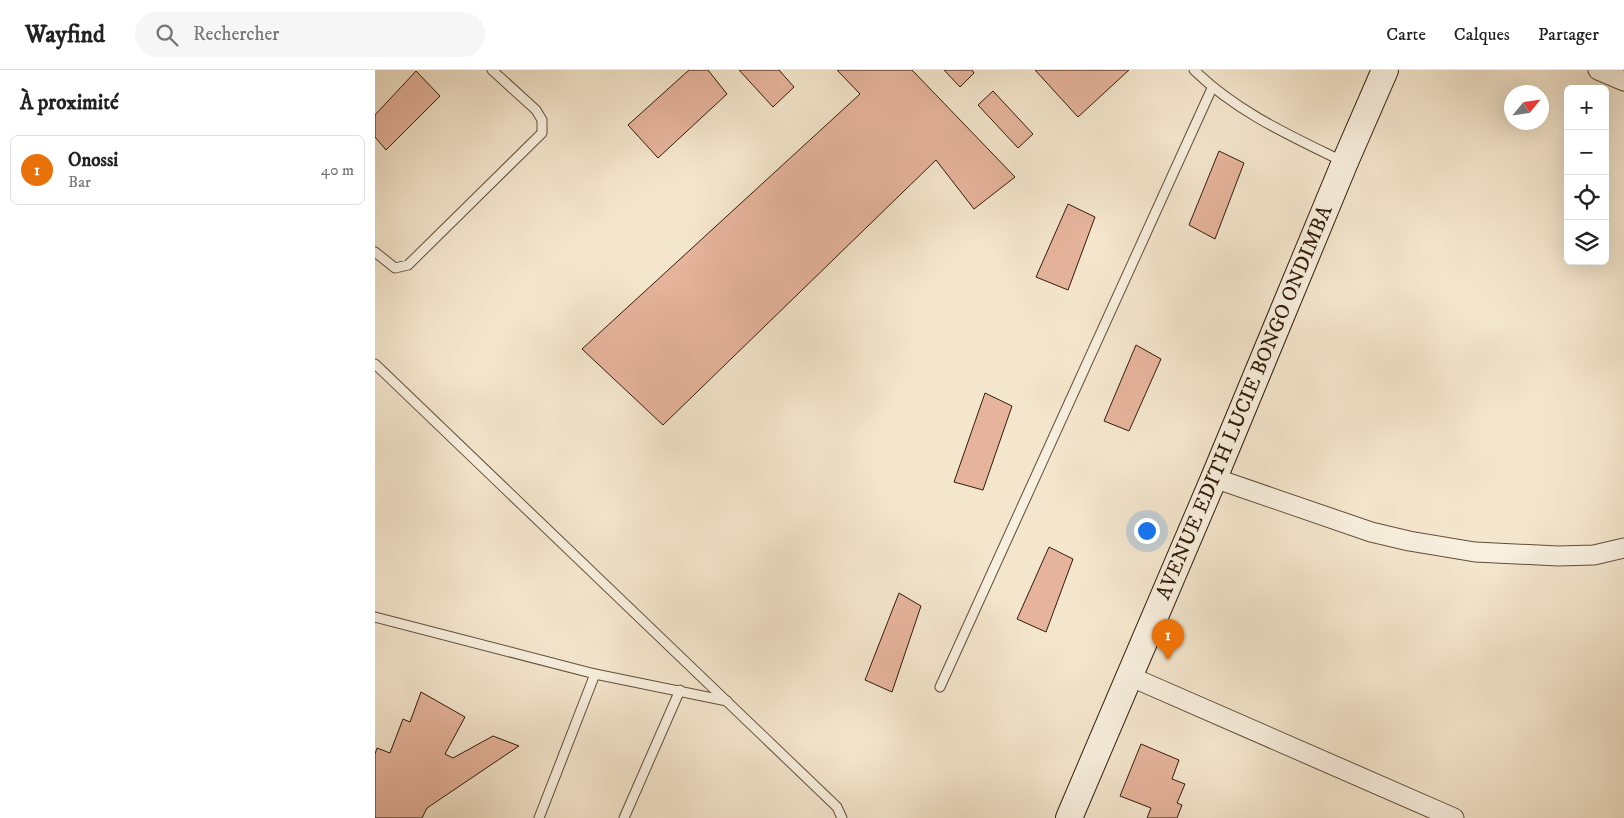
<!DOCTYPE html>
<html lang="fr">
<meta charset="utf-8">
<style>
:root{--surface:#fff;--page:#f6f6f6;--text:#222;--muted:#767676;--line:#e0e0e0;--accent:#7c3aed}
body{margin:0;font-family:"IM FELL DW Pica",serif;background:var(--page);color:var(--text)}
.controls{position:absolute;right:15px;top:15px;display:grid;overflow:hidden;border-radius:8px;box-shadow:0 5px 20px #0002}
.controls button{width:45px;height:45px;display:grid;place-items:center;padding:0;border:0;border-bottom:1px solid var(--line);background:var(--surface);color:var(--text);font:25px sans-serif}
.compass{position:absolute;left:1129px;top:15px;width:45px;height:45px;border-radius:50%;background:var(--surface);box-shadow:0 5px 20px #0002;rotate:61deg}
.you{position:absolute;left:771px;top:460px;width:18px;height:18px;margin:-12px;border:4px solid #fff;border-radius:50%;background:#1a73e8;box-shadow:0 0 0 8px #1a73e833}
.badge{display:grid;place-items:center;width:32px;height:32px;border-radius:50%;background:var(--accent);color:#fff;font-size:16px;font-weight:700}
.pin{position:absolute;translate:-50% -41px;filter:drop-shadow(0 1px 2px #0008)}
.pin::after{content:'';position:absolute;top:26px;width:18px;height:15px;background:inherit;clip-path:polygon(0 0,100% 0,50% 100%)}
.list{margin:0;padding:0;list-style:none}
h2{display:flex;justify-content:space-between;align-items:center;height:65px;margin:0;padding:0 20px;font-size:21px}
h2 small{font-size:16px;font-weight:400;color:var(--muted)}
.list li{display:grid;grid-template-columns:32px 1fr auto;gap:15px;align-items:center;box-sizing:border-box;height:70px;margin:0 10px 10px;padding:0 10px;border:1px solid var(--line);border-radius:8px}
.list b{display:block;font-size:19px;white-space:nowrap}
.list p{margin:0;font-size:16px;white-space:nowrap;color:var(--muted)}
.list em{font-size:16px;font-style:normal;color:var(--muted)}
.icon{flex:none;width:28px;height:28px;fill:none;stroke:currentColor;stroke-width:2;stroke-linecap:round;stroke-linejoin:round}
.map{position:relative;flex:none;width:1249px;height:748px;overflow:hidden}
header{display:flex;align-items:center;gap:30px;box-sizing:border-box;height:70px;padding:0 25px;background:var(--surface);border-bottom:1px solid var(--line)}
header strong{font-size:24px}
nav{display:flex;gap:28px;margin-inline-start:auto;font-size:18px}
.search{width:350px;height:45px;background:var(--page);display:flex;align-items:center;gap:12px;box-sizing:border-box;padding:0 18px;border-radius:28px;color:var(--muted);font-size:19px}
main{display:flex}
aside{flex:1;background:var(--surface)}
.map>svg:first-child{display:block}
.building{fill:#e6b49c;stroke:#321b08}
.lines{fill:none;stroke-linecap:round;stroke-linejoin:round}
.service-casing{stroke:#624e39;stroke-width:11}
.minor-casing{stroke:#624e39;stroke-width:21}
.secondary-casing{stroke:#321b08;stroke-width:28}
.service{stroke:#f8efde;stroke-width:9}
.minor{stroke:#f8efde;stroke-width:19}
.secondary{stroke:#f8efde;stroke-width:26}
.labels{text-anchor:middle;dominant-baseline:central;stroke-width:4;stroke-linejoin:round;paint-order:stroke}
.street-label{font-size:21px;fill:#321b08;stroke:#f8efde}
</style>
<header>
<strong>Wayfind</strong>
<div class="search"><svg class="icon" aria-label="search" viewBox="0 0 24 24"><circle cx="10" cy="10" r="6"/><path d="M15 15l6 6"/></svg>Rechercher</div>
<nav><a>Carte</a><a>Calques</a><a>Partager</a></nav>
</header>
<main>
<aside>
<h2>À proximité<small></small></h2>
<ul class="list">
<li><span class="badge" style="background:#e8710a">1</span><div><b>Onossi</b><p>Bar</p></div><em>40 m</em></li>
</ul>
</aside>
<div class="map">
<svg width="1249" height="748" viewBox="0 0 1249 748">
<rect width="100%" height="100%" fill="#f4e6cd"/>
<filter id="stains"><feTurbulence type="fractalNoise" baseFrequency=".004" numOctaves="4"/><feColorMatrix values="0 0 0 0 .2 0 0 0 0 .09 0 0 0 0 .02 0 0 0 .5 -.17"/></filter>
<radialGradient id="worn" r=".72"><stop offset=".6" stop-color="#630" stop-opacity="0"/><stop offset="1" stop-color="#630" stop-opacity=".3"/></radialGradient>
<g class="building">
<polygon points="314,0 333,0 352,24 283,88 253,55"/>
<polygon points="364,0 404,0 419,17 398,37"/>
<polygon points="462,0 537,0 640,107 599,139 561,90 288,355 207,279 485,24"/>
<polygon points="569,0 597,0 599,3 585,17"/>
<polygon points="660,0 754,0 703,47"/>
<polygon points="41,1 65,26 11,80 0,67 0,45"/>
<polygon points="618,21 658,64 643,78 603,35"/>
<polygon points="844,81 869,93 840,169 814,155"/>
<polygon points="693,134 720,147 693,220 661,207"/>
<polygon points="761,275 786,289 754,361 729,351"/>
<polygon points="610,323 637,336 608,420 579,412"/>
<polygon points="674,477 698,489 671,562 642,549"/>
<polygon points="524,523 546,536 517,622 490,610"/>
<polygon points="46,622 90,647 70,684 78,688 118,666 144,676 52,738 47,748 0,748 0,684 2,678 15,683 28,649 35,652"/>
<polygon points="766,674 804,690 797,709 810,714 802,733 807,735 802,748 772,748 776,738 745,726"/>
</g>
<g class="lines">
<g class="service-casing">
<g id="service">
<path d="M819 0C862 42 914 65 967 91"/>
<polyline points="0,182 20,198 33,195 167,63 167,50 161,40 117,0"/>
<polyline points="0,294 462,737 467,748"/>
<polyline points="0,547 220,604 352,631"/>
<polyline points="565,617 837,18"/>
<polyline points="164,748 220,604"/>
<polyline points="249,748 305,620"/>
</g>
</g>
<g class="minor-casing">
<g id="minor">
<polyline points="1223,0 1249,11"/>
<polyline points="839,408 996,462 1034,471 1100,482 1183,486 1219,485 1249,478"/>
<polyline points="754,606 1079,748"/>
</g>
</g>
<g class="secondary-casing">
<g id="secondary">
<path id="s1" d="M694 748 839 408 970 92 1010 0"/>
</g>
</g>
<use href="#service" class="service"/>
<use href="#minor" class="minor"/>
<use href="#secondary" class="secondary"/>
</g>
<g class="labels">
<g class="street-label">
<text stroke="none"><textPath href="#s1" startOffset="451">AVENUE EDITH LUCIE BONGO ONDIMBA</textPath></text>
</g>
</g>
<rect width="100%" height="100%" filter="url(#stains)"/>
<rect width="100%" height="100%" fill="url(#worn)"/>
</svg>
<div class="controls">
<button>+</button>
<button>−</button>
<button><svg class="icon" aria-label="locate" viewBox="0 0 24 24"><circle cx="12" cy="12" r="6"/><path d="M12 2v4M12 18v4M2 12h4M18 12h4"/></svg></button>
<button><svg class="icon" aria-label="layers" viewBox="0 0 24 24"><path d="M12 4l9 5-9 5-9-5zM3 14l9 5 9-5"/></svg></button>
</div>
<svg class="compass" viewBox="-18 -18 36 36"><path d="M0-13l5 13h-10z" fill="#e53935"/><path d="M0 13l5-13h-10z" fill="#767676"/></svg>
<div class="you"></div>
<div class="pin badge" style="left:793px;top:590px;background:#e8710a">1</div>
</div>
</main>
